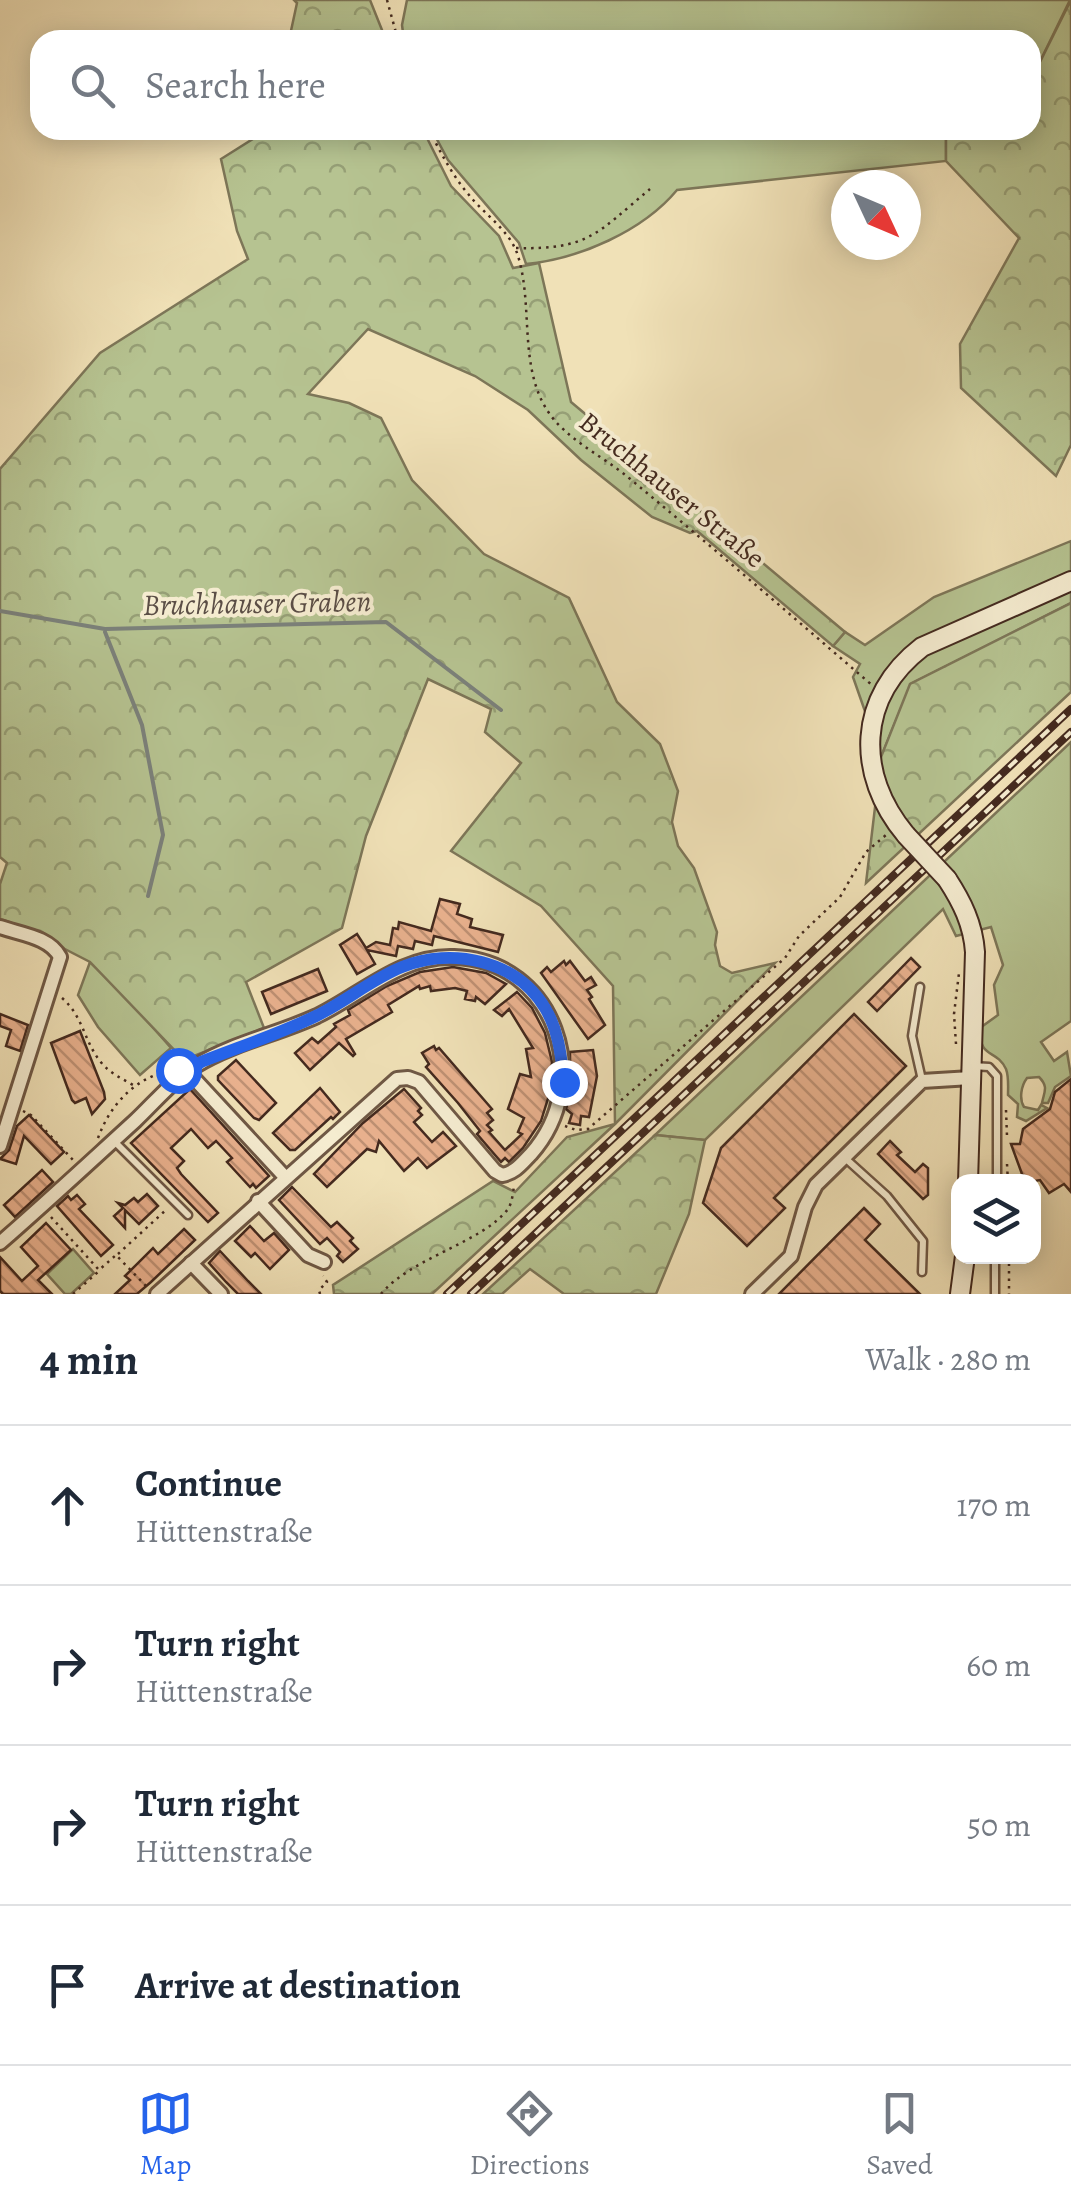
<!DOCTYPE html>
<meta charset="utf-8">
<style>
:root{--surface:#fff;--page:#f2f2f3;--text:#1f2937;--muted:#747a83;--line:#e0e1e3;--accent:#2563eb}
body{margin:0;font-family:Alegreya,serif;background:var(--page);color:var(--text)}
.controls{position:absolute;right:30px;bottom:30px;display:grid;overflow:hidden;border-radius:20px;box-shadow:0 5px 25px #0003}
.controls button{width:90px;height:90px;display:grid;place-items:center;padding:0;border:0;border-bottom:2px solid var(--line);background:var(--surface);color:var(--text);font:50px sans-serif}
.compass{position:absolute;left:831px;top:170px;width:90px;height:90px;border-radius:50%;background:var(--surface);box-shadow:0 5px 25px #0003;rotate:134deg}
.stop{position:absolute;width:30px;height:30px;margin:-22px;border:8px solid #2563eb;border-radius:50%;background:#fff}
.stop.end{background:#2563eb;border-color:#fff;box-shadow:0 2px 10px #0008}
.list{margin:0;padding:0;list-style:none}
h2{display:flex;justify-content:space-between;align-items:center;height:130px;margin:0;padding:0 40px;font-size:42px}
h2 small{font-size:32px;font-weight:400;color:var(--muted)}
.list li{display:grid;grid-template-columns:65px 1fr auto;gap:30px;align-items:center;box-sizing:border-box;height:160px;padding:0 40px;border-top:2px solid var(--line)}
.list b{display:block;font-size:38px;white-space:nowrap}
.list p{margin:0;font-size:32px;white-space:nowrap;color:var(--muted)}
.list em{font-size:32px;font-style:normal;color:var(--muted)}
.icon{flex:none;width:55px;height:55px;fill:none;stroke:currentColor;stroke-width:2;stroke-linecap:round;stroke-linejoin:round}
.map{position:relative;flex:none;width:1071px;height:1294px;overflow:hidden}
.search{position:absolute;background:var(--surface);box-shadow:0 5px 25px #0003;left:30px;right:30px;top:30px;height:110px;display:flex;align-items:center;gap:25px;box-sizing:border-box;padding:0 35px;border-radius:30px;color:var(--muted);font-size:38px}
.sheet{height:770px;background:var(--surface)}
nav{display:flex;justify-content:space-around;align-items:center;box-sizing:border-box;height:140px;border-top:2px solid var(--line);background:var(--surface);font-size:28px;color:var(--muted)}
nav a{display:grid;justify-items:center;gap:5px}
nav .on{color:var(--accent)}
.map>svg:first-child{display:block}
.green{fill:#b6c391;stroke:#7d7658;stroke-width:2.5}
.forest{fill:url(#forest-crowns);stroke:#7d7658;stroke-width:2.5}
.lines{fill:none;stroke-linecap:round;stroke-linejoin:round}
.stream{stroke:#7b817b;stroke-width:4}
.building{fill:url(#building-back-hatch);stroke:#442a1f;stroke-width:2.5}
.service-casing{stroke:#6f5845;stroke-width:11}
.minor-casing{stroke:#6f5845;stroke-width:18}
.secondary-casing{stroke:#442a1f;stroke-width:22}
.path{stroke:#442a1f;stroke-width:2.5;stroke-dasharray:2.5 5;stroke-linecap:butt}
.service{stroke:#f5ecd0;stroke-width:6}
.minor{stroke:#f5ecd0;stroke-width:12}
.secondary{stroke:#f5ecd0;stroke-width:18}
.rail-casing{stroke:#442a1f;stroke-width:8}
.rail{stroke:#f5ecd0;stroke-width:4;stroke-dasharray:11;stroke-linecap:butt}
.secondary-bridge-casing{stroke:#442a1f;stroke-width:22;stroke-linecap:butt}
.secondary-bridge{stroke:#f5ecd0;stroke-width:18}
.route{stroke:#2563eb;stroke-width:12}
.labels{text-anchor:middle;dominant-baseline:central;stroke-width:8;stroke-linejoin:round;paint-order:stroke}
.street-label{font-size:28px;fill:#442a1f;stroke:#f5ecd0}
.water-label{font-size:30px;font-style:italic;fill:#5b4e46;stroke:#f5ecd0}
</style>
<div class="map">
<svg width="1071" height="1294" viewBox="0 0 1071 1294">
<defs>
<pattern id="forest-crowns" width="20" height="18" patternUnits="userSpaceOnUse" patternTransform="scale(2.5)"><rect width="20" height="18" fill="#b6c391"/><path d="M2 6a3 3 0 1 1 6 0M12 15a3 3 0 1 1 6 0" fill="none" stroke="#969f76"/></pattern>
<pattern id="building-back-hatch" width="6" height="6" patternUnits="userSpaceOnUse" patternTransform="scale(2.5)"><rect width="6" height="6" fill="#e9b18e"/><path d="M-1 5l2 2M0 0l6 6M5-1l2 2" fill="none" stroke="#be9073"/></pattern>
</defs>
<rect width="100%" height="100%" fill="#f0e1b7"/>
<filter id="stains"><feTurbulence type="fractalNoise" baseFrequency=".002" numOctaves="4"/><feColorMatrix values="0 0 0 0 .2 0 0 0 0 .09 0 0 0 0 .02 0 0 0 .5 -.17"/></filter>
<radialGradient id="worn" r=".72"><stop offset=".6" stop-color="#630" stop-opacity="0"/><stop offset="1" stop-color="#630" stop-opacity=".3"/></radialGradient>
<g class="green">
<polygon points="407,0 1070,0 1031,80 1031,40 404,40 402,25"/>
<path d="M432 130H946V161L677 190C643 231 579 259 526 264L519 243 448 160Z"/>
<polygon points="1071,541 1071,603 911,684 881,757 853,677 860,664 833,646 845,632 865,645 934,597"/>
<path d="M1071 742V1021L1041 1042 1054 1061 1067 1052 1071 1076 1055 1087 1048 1103H1042C1044 1092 1049 1087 1039 1077L1027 1078C1021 1086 1019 1099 1024 1107L1038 1110 1041 1105 1047 1108 1026 1121 1017 1117 1018 1104 1008 1095C1008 1087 1009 1077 1006 1069 996 1048 979 1060 980 1028L998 1015 994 985 1003 965 991 927 956 936 943 909 705 1140 655 1135Z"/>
<polygon points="90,962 129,1000 171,1048 140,1075 98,1027 78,995"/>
<polygon points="73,1249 94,1273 71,1294 65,1294 47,1274"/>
</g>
<g class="forest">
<polygon points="294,0 370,0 386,40 289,40 297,3"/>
<polygon points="1071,0 1071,445 1056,476 961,388 960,344 1019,238 946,161 946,130 1031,130 1031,80"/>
<polygon points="267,130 423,130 451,186 499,236 513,268 539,263 571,402 845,632 833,646 697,531 690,533 652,517 581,460 528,410 475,376 368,329 308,394 349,403 381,418 412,480 484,554 569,598 617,702 660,744 678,791 672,822 678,846 694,868 717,932 715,945 720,966 732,973 775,963 615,1124 432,1294 334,1294 333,1285 493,1181 515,1192 567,1137 615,1124 613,986 541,906 451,851 521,763 485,732 491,709 428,679 366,836 342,928 246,982 264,1028 184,1060 90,962 59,946 45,934 0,919 0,884 7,863 0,857 0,469 100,353 248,259 237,231 221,159"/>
<polygon points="1071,603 1071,692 866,883 881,757 910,684"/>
<polygon points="655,1135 705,1140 689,1214 656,1294 564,1294 530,1269 502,1294 483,1294"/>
</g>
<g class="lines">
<g class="stream">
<polyline points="0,611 105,629 386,622 501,710"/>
<polyline points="105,632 142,725 163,835 148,896"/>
</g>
</g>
<g class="building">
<polygon points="440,899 460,904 457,914 472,919 470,927 503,935 498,952 434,936 432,945 415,941 413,949 398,946 396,956 367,950 375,964 357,974 340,945 357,934 366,948 376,942 390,945 393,928 398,929 399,922 431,931"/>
<polygon points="911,958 920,967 877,1011 868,1002"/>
<polygon points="564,961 566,965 570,961 585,981 591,977 596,985 587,990 592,997 589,999 605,1025 588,1039 541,973 547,967 551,972"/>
<polygon points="453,967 486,973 506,984 485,1004 476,997 475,1001 465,999 467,991 455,988 431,991 430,986 420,989 419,986 388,1005 392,1012 346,1039 355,1054 353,1056 339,1043 310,1070 295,1053 312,1038 318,1043 336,1027 334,1024 350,1015 348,1010 387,986 420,972"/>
<polygon points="318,969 327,991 271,1014 262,992"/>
<polygon points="517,992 532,1008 545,1033 552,1062 550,1092 541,1121 523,1148 509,1162 505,1158 501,1162 477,1134 480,1131 458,1103 426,1067 429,1064 422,1053 434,1046 436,1050 439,1048 492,1109 487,1113 493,1120 487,1125 492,1130 489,1132 505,1150 522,1134 518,1132 524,1118 508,1109 520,1074 531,1077 526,1049 533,1048 509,1009 502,1016 494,1010"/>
<polygon points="0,1014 28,1025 20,1051 6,1046 11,1030 0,1026"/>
<polygon points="854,1014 906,1066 774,1198 785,1208 747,1246 703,1203 721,1148"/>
<polygon points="80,1031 104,1092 105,1099 92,1114 86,1098 75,1103 72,1100 51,1043"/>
<polygon points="593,1050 597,1076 589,1117 581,1116 580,1125 569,1123 572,1114 566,1109 570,1094 570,1052"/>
<polygon points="236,1060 276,1103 259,1120 254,1118 218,1080 218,1076"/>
<polygon points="1071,1079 1071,1192 1064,1184 1049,1193 1040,1180 1029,1182 1022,1174 1011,1144 1020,1144 1023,1129 1050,1109 1055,1092"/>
<polygon points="320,1088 340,1112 333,1119 331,1117 295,1150 290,1150 273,1133"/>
<polygon points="190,1089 269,1176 256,1188 253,1184 250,1187 227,1162 232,1158 216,1141 208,1148 191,1129 171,1148 184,1161 177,1168 181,1174 218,1213 208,1222 131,1143"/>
<polygon points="404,1089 421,1108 418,1111 422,1115 414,1122 432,1142 443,1132 456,1146 427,1168 418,1158 404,1171 379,1141 376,1152 367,1149 327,1187 314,1174 363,1123"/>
<polygon points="29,1115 64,1152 51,1164 24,1136 16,1164 0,1159 9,1150 17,1126"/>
<polygon points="890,1141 901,1152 897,1155 915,1172 923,1164 928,1168 928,1195 923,1199 878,1154"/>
<polygon points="42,1170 53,1182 15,1217 4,1205"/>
<polygon points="292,1187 331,1227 337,1222 353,1238 350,1241 358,1249 343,1262 337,1256 340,1252 327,1238 320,1244 279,1200"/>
<polygon points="147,1194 158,1206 139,1224 125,1210 125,1228 114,1216 123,1208 118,1203 125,1205 134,1198 138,1202"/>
<polygon points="77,1195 85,1204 79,1209 113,1245 101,1256 57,1206 68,1196 71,1200"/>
<polygon points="864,1208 880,1224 865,1240 920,1294 779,1294"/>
<polygon points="46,1223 71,1250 38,1280 52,1294 3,1294 0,1291 0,1257 22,1281 38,1266 21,1247"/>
<polygon points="250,1226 264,1241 274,1233 289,1250 270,1269 255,1253 251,1257 235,1241"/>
<polygon points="184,1229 195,1240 151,1282 137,1294 115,1294 130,1280 125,1276 153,1248 158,1254"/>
<polygon points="220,1251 248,1281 261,1294 238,1294 226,1282 209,1263"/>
</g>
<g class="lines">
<g class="service-casing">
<g id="service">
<polyline points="920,987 912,1036 922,1080"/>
<polyline points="972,1066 989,1067 997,1076 997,1182"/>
<polyline points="114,1141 188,1215"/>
<polyline points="845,1158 887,1196 923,1241 922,1272"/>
<polyline points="995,1294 995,1256"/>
</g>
</g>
<g class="minor-casing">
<g id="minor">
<path d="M0 927C20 934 50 937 60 957L0 1146"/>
<polyline points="188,1072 285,1177"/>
<polyline points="258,1201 308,1255 324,1262"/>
<path d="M0 1243C46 1203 90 1162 135 1121 155 1102 174 1079 197 1065 233 1043 278 1034 317 1016 362 994 401 955 454 957 556 960 595 1082 531 1154 522 1163 515 1173 502 1175L495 1171 419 1082 408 1078 397 1079 157 1294"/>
<polyline points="191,1263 221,1294"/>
<polyline points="752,1294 791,1256 805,1207 816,1185 922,1081 971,1078"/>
</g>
</g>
<g class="secondary-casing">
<g id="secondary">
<path d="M906 835C855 774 857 697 922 647L1071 581"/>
<path d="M947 879C962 902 973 924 975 952L968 1182"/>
<polyline points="960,1294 965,1256"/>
</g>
</g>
<g class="path">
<polyline points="387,0 398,40"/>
<path d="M429 130C441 153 452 175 469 195 484 214 508 229 517 253 534 303 518 364 547 410 565 439 603 456 629 478 711 546 792 616 873 686"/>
<path d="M516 248C589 250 597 233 650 189"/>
<path d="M62 998C83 1016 84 1041 100 1061 109 1073 121 1078 133 1085"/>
<polyline points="956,1044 954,1014 959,973"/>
<polyline points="1006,1110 1007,1136"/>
<polyline points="23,1111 31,1115 74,1161"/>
<polyline points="565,1126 576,1130 588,1129 785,958 799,936 840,897 866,852 886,835"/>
<path d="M98 1138C110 1105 134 1079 168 1071"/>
<polyline points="1007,1164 1008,1182"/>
<polyline points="51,1217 99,1270 116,1255 146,1286"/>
<polyline points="955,1248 956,1191"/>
<polyline points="118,1254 167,1209"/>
<polyline points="1009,1256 1009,1294"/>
<polyline points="73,1294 98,1272"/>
<polyline points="320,1294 319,1290 327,1282 323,1276"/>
<path d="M381 1294C412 1257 482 1243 508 1209 512 1203 513 1193 514 1186"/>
</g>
<use href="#service" class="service"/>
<use href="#minor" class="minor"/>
<use href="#secondary" class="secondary"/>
<g class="rail-casing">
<g id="rail">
<polyline points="447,1294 1071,709"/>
<polyline points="471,1294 1071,732"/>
</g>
</g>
<use href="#rail" class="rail"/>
<g class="secondary-bridge-casing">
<polyline id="secondary-bridge" points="906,835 947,879"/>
</g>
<use href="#secondary-bridge" class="secondary-bridge"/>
</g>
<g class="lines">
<path class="route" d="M178 1070 188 1072 201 1062C239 1047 279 1034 316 1016 345 1002 372 979 402 967 452 947 516 960 545 1008 559 1031 561 1056 564 1082"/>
</g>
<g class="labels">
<g class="street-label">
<text transform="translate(672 490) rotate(39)">Bruchhauser Straße</text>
</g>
<g class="water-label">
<text transform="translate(257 603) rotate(-1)">Bruchhauser Graben</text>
</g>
</g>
<rect width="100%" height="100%" filter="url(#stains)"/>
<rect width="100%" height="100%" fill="url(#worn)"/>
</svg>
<div class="controls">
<button><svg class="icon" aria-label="layers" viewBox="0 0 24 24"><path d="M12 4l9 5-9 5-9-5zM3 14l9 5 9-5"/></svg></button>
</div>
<svg class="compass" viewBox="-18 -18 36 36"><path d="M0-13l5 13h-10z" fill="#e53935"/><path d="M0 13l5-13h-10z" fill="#747a83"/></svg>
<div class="stop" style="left:178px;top:1070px"></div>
<div class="stop end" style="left:564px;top:1082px"></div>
<div class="search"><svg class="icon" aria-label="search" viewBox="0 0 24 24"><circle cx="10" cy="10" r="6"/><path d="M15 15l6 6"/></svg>Search here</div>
</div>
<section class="sheet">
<h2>4 min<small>Walk · 280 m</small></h2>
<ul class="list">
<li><svg class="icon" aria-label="ahead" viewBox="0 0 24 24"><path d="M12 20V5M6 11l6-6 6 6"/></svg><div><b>Continue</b><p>Hüttenstraße</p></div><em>170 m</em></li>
<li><svg class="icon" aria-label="right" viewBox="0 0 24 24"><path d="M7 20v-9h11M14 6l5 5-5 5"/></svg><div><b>Turn right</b><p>Hüttenstraße</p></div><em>60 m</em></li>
<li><svg class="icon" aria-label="right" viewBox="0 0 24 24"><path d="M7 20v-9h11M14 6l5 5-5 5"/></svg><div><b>Turn right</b><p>Hüttenstraße</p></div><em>50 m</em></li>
<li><svg class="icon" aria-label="arrive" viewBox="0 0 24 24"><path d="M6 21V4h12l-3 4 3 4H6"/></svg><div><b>Arrive at destination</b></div></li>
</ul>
</section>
<nav>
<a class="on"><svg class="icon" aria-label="map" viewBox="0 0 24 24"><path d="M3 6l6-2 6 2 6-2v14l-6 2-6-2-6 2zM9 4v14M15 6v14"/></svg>Map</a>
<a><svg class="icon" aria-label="directions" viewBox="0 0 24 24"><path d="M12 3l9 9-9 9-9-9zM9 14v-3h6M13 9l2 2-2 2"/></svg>Directions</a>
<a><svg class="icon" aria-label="saved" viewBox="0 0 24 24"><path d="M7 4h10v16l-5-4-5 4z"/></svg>Saved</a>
</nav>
